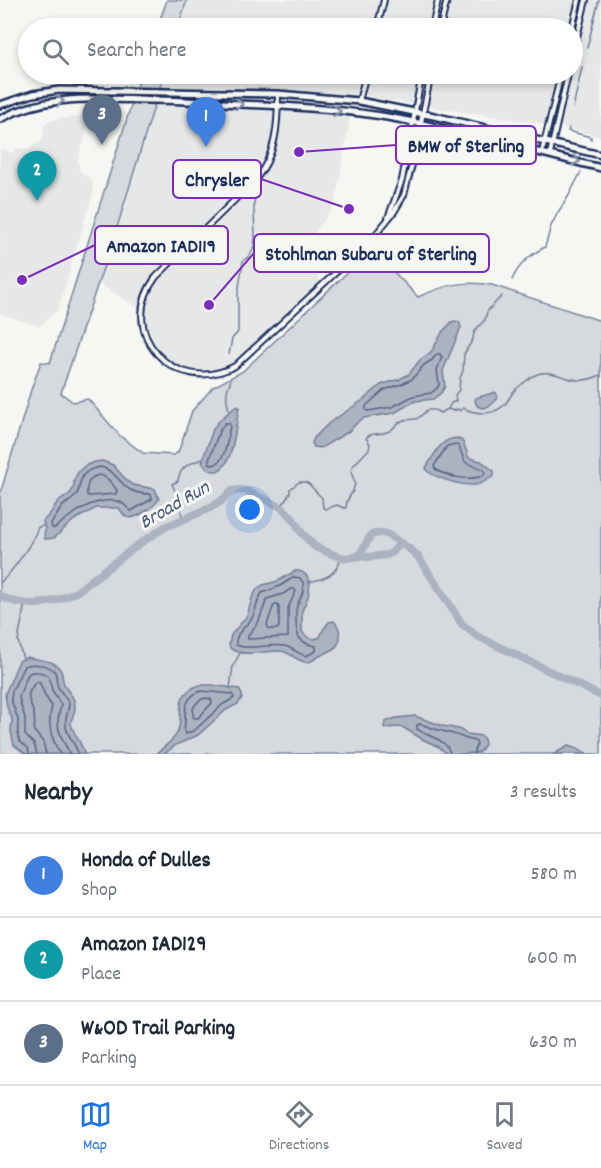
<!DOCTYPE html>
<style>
:root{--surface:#fff;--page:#f2f2f3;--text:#1f2937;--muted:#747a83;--line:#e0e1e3;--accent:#1a73e8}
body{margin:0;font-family:Dekko,sans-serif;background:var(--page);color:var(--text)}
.you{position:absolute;left:250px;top:510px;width:21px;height:21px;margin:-15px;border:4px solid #fff;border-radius:50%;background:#1a73e8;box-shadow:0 0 0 9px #1a73e833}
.badge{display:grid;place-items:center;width:39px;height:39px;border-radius:50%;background:var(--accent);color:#fff;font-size:20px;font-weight:700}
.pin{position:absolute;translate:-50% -50px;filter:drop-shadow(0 2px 3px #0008)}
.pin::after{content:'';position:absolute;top:32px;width:21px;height:18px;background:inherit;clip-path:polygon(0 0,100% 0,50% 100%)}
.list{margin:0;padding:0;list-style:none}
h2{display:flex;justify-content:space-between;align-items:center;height:78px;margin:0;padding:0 24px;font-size:26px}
h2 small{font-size:20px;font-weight:400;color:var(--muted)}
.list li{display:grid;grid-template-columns:39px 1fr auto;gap:18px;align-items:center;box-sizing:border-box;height:84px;padding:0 24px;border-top:2px solid var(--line)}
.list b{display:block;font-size:22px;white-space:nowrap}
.list p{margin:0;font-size:20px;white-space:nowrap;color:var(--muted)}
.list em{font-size:20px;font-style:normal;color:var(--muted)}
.icon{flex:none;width:33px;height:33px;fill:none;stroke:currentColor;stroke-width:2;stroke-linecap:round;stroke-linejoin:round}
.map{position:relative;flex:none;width:601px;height:754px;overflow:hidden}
.search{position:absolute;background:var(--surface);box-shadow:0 3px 9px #0003;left:18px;right:18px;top:18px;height:66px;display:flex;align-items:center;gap:15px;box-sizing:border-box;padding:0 21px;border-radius:33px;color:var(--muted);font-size:22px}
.sheet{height:330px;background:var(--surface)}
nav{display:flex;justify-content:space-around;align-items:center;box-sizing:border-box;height:84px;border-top:2px solid var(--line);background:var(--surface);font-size:16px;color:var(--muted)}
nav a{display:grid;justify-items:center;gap:3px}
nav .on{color:var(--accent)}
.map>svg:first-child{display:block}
.built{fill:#e6e7e7}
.green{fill:#d6d9dd;stroke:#78849e;stroke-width:1.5}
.water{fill:#abb2c0;stroke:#717e99;stroke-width:1.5}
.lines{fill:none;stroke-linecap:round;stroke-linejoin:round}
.shore{stroke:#556385;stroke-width:1.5}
.stream{stroke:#717e99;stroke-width:1.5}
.river{stroke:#abb2c0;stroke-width:8}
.street-casing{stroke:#1b2f5e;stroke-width:8}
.secondary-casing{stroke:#1b2f5e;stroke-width:10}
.street{stroke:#f6f6f2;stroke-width:4}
.secondary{stroke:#f6f6f2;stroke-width:5}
.oneway{stroke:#8892a8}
.labels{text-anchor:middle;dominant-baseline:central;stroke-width:6;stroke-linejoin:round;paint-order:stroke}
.water-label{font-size:20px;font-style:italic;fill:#46567b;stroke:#f6f6f2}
.leader{fill:none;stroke:#7b2cbf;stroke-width:2}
.callout-dot{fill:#7b2cbf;stroke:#f6f6f2;stroke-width:2}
.callout{fill:#f6f6f2;stroke:#7b2cbf;stroke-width:2}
.callout-label{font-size:20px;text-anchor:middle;font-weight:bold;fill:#1b2f5e}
</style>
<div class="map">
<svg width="601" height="754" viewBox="0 0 601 754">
<rect width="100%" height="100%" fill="#f6f6f2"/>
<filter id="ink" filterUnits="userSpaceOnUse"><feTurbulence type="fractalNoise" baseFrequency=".0167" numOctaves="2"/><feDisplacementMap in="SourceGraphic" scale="12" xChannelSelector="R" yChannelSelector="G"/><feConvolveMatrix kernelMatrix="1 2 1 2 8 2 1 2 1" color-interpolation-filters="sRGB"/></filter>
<g filter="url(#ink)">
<g class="built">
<polygon points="188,0 601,0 601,137 562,127 354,95 335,204 302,251 322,285 240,362 206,375 181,371 159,356 145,332 142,310 98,283 165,74 572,74 572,28 179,28"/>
<polygon points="85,117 87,128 78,160 80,171 92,180 93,186 93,193 58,310 39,326 0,314 0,149 14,153 16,148 27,149 42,141 43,138 44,125 48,121 63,118"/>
</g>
<g class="green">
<polygon points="167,0 187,0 178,28 157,28"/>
<path d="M141 74H164L118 224 61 393 73 402 88 399 120 436 143 453 174 455 178 452 180 447 192 411 213 387 243 371 372 249 418 297C445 285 463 280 492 285L601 321V754H0V494L31 390 41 362 50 363Z"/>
</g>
<g class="water">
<polygon points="455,321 459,322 461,327 443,371 445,386 441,393 433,399 415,401 394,413 364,418 358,422 348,432 321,448 314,447 312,443 314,438 329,423 363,400 381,385 400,379 409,374 420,360 431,352 443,331 452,322"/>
<path d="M495 392 496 393 498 397C493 406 478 415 475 400L476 398Z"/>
<path d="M237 406 239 407C236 420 234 474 213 471 207 470 204 466 202 462L213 429C219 419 228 412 237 406Z"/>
<path d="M458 438C466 442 465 451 469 458L481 461 494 471V476C488 480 482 484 475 485 462 486 438 479 427 471L426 468C435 454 440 438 458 438Z"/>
<path d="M102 461 113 465 127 481 133 485 155 489 159 499C155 506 133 523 125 516 123 514 121 511 119 508H96L74 520 54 538 45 539 44 537 45 529 43 521C52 514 51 511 57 503 61 498 68 497 72 491 75 487 73 482 75 478 80 466 91 462 102 461Z"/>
<path d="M295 571C302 570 308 575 310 582L308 597 302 611V631C306 638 313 641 320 637L323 630 329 622 334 621C338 625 339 628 340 634 341 648 330 651 320 656 315 658 312 662 307 662 296 662 291 652 281 651 264 650 247 658 231 649L229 645 231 635 247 616 252 598 257 589 263 585 278 581Z"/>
<path d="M27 657C38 661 54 658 61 671 63 675 62 680 64 684 67 692 75 696 75 705 76 712 71 717 71 723 73 735 83 743 84 754H26L14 745 11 732 12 719 7 707 5 694 19 661Z"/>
<path d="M200 685H212L239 689 242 695V698L238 704 226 710 198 735 176 745 164 754H157C163 746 173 742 177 733 186 715 170 695 200 685Z"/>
<path d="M415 716 443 726 459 729 467 734 481 736 484 739 485 744C483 747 482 751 478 752 472 754 454 754 447 754L439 747 422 739 404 728 399 727 384 728 385 722 396 718Z"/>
<polygon points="568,746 580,750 587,754 554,754"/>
</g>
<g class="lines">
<g class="shore">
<polygon points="437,354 440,354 442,357 437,370 439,385 436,389 431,393 413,396 392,407 368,411 366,410 366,406 384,390 402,384 412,379 424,365 432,360"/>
<path d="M225 423H229L230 426C227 439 227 459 214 465L209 463V460L219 432Z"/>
<path d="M456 444 459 447 465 462C472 467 476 464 485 471L484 475C470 482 448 477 435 469L434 466 447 446Z"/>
<path d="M101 467C124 474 118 494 150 494L152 497V499L131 511C128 509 125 504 120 502 96 495 72 514 55 528H52L51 523C56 518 58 512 62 507 66 502 73 501 77 494 80 489 79 485 81 480 84 471 93 468 101 467Z"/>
<path d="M100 475C108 477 112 484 117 490L116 494 89 496 87 495C86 485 89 476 100 475Z"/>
<path d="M294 577 300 578 304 584C304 593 300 598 297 606 295 611 296 615 296 620 296 637 299 643 316 646V651L306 656C298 654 292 647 284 646 268 643 251 651 236 645 234 632 248 627 253 616 256 609 257 601 262 593L280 586Z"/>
<polygon points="291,589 294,589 296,591 288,608 288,637 248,639 248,635 258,623 267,599 283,594"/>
<polygon points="275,605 278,605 279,608 279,627 277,629 269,629 267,625 273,607"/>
<path d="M201 691 232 694 234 698 222 705 195 730 186 734 184 731C187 714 180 699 201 691Z"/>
<path d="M206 698 211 699 212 703 198 718H194C190 709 196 700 206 698Z"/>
<path d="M29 754 28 748 20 742 18 737V719L11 700 12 691 24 666C31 663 50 664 55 672 57 677 56 682 58 687 61 693 66 697 69 703 69 712 64 718 66 727 68 737 76 744 78 754"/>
<path d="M37 754 34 744 25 735V718L20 703 19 696 28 674C34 670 44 672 49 677L52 690 61 705C61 708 59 711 59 715 55 729 64 742 70 754"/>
<path d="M46 754 43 742 34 731C35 726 35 721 34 715 30 699 23 697 36 682L40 683 45 696 52 706C47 724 51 738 60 754"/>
<path d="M450 754C448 739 428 737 417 729V725L420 724C431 728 441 731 453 734 461 736 466 740 476 741L477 744 474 750V754"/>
</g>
<g class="stream">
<polyline points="587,48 599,0"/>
<polyline points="573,108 582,67"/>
<polyline points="569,128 568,131 591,137 591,140"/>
<path d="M512 280C519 264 530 255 545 247L551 226 557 214 568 197 581 172"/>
<path d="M229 354 232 339 238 332V294L243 261C245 259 248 258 250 255 260 241 251 214 255 196"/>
<path d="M448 409 454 411 458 409 460 411 463 408C475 414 492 416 503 406 508 402 510 396 514 391 519 386 527 380 533 376 549 367 562 379 578 380 586 381 594 378 601 375"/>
<path d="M229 411C226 398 225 393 231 380"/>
<path d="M281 507 290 493V489L299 482H305L309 484 320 496 322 498 323 508 326 509 337 505 344 508H346L347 501 353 491 355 483 351 472 352 467 369 449 370 444 366 438C372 431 379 436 387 432 394 430 396 423 402 421 406 419 412 420 416 419 421 417 424 413 427 410H435L440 413 448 409 451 403 456 401 455 395 459 390 460 378 463 371 464 354 473 339 474 333 478 327 485 320 487 312 491 307 502 296"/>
<path d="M182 520 181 507 182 503V500L177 495 172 484 178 481C180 466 190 463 203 459"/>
<path d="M308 582C325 579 337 575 341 557"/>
<path d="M0 583C11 573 34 542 38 527L43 526"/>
<polyline points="23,659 18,641 25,603"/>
<polyline points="230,688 233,666 240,653"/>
</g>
<g class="river">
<path d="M359 556 371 535C386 530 388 535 399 542 407 548 412 549 419 558L462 624 477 636 601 696"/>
<path d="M0 596C26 609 50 605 76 592L139 544 165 527 210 508 220 502 232 491 239 490 247 491 281 507 292 517 302 533 315 547 337 556 346 558 359 556 368 557 387 555 393 552 400 543"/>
</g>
<g class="street-casing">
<g id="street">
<polyline points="377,28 384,0"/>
<polyline points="432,28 438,0"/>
<polyline points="440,28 447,0"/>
<polyline points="572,28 579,0"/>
<polyline points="572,57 586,0"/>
<path d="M278 94C278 125 276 156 255 180L156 277C114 332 175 398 235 366L372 239 394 212 404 195 413 161 431 74"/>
<polyline points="359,101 366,74"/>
<polyline points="542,152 561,74"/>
<polyline points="550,154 568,74"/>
<polyline points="388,218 402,180 422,74"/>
</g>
</g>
<g class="secondary-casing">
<g id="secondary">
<polyline points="0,105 33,94 59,90 278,94 359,101 434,116 601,155"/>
<path d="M0 119C47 94 96 99 147 100 178 100 208 102 238 104 290 106 341 109 393 118 463 131 532 151 601 168"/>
</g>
</g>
<use href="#street" class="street"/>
<use href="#secondary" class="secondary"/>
</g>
<defs><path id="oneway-chevron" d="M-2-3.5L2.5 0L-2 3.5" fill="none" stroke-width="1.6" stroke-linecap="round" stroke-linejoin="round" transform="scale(1.5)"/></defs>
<g class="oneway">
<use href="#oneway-chevron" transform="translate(60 101) rotate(-5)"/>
<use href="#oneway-chevron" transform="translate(239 104) rotate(3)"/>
<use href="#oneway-chevron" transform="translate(337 111) rotate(5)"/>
<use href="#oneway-chevron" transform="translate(576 161) rotate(15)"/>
</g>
</g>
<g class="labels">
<g class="water-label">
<text transform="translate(175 506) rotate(-30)">Broad Run</text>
</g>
</g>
<path class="leader" d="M299 152L396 145M349 209L261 179M22 280L95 245M209 305L254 253"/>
<g class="callout-dot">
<circle cx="299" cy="152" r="6"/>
<circle cx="349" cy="209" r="6"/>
<circle cx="22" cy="280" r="6"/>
<circle cx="209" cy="305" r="6"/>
</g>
<g class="callout">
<rect x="396" y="126" width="140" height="38" rx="6"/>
<rect x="173" y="160" width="88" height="38" rx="6"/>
<rect x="95" y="226" width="133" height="38" rx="6"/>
<rect x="254" y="234" width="235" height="38" rx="6"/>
</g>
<g class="callout-label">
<text x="466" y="152">BMW of Sterling</text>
<text x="217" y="186">Chrysler</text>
<text x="161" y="252">Amazon IAD119</text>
<text x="371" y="260">Stohlman Subaru of Sterling</text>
</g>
</svg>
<div class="you"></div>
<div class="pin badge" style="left:206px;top:147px;background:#3f7fe0">1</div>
<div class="pin badge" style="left:37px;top:201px;background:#0f9aa8">2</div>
<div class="pin badge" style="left:102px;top:145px;background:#5c6f8a">3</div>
<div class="search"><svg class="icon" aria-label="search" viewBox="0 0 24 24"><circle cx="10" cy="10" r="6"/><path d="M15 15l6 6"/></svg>Search here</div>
</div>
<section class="sheet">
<h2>Nearby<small>3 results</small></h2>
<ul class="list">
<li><span class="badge" style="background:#3f7fe0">1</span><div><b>Honda of Dulles</b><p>Shop</p></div><em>580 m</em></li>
<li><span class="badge" style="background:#0f9aa8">2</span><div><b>Amazon IAD129</b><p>Place</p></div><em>600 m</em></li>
<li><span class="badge" style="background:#5c6f8a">3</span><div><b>W&amp;OD Trail Parking</b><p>Parking</p></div><em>630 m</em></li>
</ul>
</section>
<nav>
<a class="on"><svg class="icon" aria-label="map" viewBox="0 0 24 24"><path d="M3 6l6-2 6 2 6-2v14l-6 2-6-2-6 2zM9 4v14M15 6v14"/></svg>Map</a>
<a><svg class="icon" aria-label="directions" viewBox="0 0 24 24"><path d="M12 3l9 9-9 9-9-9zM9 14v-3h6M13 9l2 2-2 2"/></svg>Directions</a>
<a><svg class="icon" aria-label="saved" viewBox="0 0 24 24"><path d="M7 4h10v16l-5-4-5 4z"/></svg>Saved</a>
</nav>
